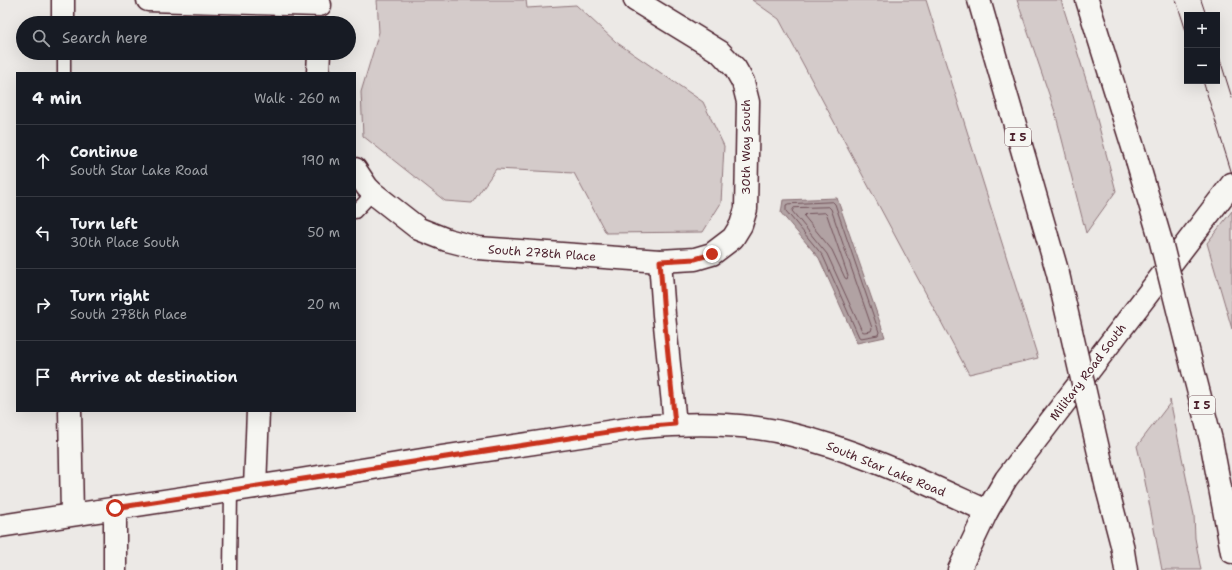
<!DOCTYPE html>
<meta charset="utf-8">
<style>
:root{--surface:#171b24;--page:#242831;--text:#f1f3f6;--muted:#9ea1a6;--line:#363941}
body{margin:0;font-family:"Shantell Sans",sans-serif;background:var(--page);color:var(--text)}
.controls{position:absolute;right:12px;top:12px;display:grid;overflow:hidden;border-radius:0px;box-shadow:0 4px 16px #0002}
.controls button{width:36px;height:36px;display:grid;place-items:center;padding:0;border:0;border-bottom:1px solid var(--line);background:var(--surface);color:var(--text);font:20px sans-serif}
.stop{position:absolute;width:12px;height:12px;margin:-9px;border:3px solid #c8321e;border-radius:50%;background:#fff}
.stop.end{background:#c8321e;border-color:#fff;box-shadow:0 1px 4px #0008}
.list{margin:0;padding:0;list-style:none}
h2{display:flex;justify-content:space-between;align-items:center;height:52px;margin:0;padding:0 16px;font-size:17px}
h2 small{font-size:13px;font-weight:400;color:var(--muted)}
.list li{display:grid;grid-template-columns:26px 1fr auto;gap:12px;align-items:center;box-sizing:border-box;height:72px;padding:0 16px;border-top:1px solid var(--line)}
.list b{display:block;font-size:15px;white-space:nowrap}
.list p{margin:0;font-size:13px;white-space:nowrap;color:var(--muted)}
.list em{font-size:13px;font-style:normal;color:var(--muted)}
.icon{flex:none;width:22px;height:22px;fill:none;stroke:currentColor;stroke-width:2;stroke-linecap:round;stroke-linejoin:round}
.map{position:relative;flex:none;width:1232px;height:570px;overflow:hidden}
.search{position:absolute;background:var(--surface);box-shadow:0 4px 16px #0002;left:16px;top:16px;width:340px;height:44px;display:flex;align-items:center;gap:10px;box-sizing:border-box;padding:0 14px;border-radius:22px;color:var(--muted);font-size:15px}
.panel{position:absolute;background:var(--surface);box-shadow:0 4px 16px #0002;left:16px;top:72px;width:340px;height:340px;border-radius:0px}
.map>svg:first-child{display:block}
.green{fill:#d4cbca;stroke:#8f757a}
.water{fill:#b1a2a3;stroke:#886e73}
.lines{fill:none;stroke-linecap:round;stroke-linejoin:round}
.shore{stroke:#73535b;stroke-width:1}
.service-casing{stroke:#4a1f2b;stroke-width:15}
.minor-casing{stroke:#4a1f2b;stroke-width:25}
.tertiary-casing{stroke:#4a1f2b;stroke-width:25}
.secondary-casing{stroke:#4a1f2b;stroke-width:25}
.motorway-casing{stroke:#4a1f2b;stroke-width:25}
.service{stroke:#f6f6f2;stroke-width:12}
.minor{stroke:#f6f6f2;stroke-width:22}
.tertiary{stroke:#f6f6f2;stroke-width:22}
.secondary{stroke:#f6f6f2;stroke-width:22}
.motorway{stroke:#f6f6f2;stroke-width:22}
.tram{stroke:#4a1f2b;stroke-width:1}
.motorway-bridge-casing{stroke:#4a1f2b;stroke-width:25;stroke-linecap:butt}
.motorway-bridge{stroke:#f6f6f2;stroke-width:22}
.route{stroke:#c8321e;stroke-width:5}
.labels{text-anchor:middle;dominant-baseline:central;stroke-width:4;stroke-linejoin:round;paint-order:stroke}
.shield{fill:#f6f6f2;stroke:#7e6067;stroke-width:1}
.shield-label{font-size:11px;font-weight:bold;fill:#4a1f2b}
.street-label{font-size:12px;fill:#4a1f2b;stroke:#f6f6f2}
</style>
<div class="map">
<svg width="1232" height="570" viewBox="0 0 1232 570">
<rect width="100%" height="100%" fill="#ece9e6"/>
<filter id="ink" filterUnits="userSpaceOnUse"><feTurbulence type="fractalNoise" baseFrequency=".025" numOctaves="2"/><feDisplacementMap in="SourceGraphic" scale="8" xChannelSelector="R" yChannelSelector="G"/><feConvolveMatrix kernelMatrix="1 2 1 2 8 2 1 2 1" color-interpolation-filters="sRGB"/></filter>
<g filter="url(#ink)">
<g class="green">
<polygon points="377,0 526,0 527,8 576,5 616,42 703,102 724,146 721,203 703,232 606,233 574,173 496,169 472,203 445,201 363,136 361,92 379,32"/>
<polygon points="752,0 926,0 1038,358 969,374 779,19"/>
<polygon points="1017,0 1061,0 1089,89 1116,191 1086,233 1055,112"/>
<polygon points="1232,211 1232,329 1207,243"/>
<polygon points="1170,400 1194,515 1195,538 1201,570 1162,570 1143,471 1137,446 1170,403"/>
</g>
<polygon class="water" points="837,198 885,337 857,343 819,258 781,213 783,200"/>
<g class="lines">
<g class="shore">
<polygon points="833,202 835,204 879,332 878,335 861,338 859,337 823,256 786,211 786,205 788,204"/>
<polygon points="829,207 831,209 872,328 871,331 864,332 862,331 827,254 792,211 794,208"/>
<polygon points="825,213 827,215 848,276 847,279 845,278 832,250 804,216 806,214"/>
</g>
<g class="service-casing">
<g id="service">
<polyline points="64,53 64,73"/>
<polyline points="355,212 373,193"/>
<polyline points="230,570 231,491"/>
</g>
</g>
<g class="minor-casing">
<g id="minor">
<polyline points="63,0 63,23"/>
<polyline points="148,0 320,5"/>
<polyline points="318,73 319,53"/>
<polyline points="355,169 367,187 373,193 419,229 447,240 478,248 660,261 695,259 712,254 733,238 741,225 746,209 748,102 743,82 735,68 720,52 635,0"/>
<polyline points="660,261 664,315 675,424"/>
<polyline points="70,411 72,514"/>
<polyline points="255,487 258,411"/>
<polyline points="115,570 115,508"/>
</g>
</g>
<g class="tertiary-casing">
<path id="tertiary" d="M0 526 294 481 428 459 641 427C690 423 741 422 789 434 858 450 923 482 987 511"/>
</g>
<g class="secondary-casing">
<polyline id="secondary" points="959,570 987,511 1006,479 1232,184"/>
</g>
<g class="motorway-casing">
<g id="motorway">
<polyline points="979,0 1058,274"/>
<polyline points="1087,0 1137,160"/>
<polyline points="1193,370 1211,440 1232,552"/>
<polyline points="1107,488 1122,545 1126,570"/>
</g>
</g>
<use href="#service" class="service"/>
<use href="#minor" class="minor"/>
<use href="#tertiary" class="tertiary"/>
<use href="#secondary" class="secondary"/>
<use href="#motorway" class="motorway"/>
<g class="tram">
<polyline points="1176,0 1187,34"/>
<polyline points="1201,0 1206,15"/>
<polyline points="1217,50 1232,98"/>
<polyline points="1203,81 1232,174"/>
</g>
<g class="motorway-bridge-casing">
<g id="motorway-bridge">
<polyline points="1137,160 1160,238 1193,370"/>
<polyline points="1058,274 1107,488"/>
</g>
</g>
<use href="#motorway-bridge" class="motorway-bridge"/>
</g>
</g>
<g class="lines" filter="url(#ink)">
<path class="route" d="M115 508C291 482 466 454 641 427L675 424 664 315 660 261 695 259 712 254"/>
</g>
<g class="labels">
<g class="shield">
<rect x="1005" y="128" width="26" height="18" rx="3"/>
<rect x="1189" y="396" width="26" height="18" rx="3"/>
</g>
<g class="shield-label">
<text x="1018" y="137">I 5</text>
<text x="1202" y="405">I 5</text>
</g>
<g class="street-label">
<text transform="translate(746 147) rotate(-90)">30th Way South</text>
<text transform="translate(542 253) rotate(4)">South 278th Place</text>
<text transform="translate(1088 372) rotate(-53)">Military Road South</text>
<text transform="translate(886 469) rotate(22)">South Star Lake Road</text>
</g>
</g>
</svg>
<div class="controls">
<button>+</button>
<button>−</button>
</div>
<div class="stop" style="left:115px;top:508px"></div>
<div class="stop end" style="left:712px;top:254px"></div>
<div class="search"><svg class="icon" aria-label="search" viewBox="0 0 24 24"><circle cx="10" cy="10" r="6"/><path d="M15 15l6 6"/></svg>Search here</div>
<section class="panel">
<h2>4 min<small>Walk · 260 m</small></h2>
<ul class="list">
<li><svg class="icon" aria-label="ahead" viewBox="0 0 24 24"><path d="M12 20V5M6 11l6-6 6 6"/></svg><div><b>Continue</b><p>South Star Lake Road</p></div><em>190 m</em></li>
<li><svg class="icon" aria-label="left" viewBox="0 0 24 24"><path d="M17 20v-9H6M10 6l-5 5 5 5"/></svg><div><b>Turn left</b><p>30th Place South</p></div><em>50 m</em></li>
<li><svg class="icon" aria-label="right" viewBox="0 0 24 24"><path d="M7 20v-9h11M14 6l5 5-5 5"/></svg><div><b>Turn right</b><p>South 278th Place</p></div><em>20 m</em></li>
<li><svg class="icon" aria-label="arrive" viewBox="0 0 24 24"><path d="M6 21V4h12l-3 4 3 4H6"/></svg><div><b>Arrive at destination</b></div></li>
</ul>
</section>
</div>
